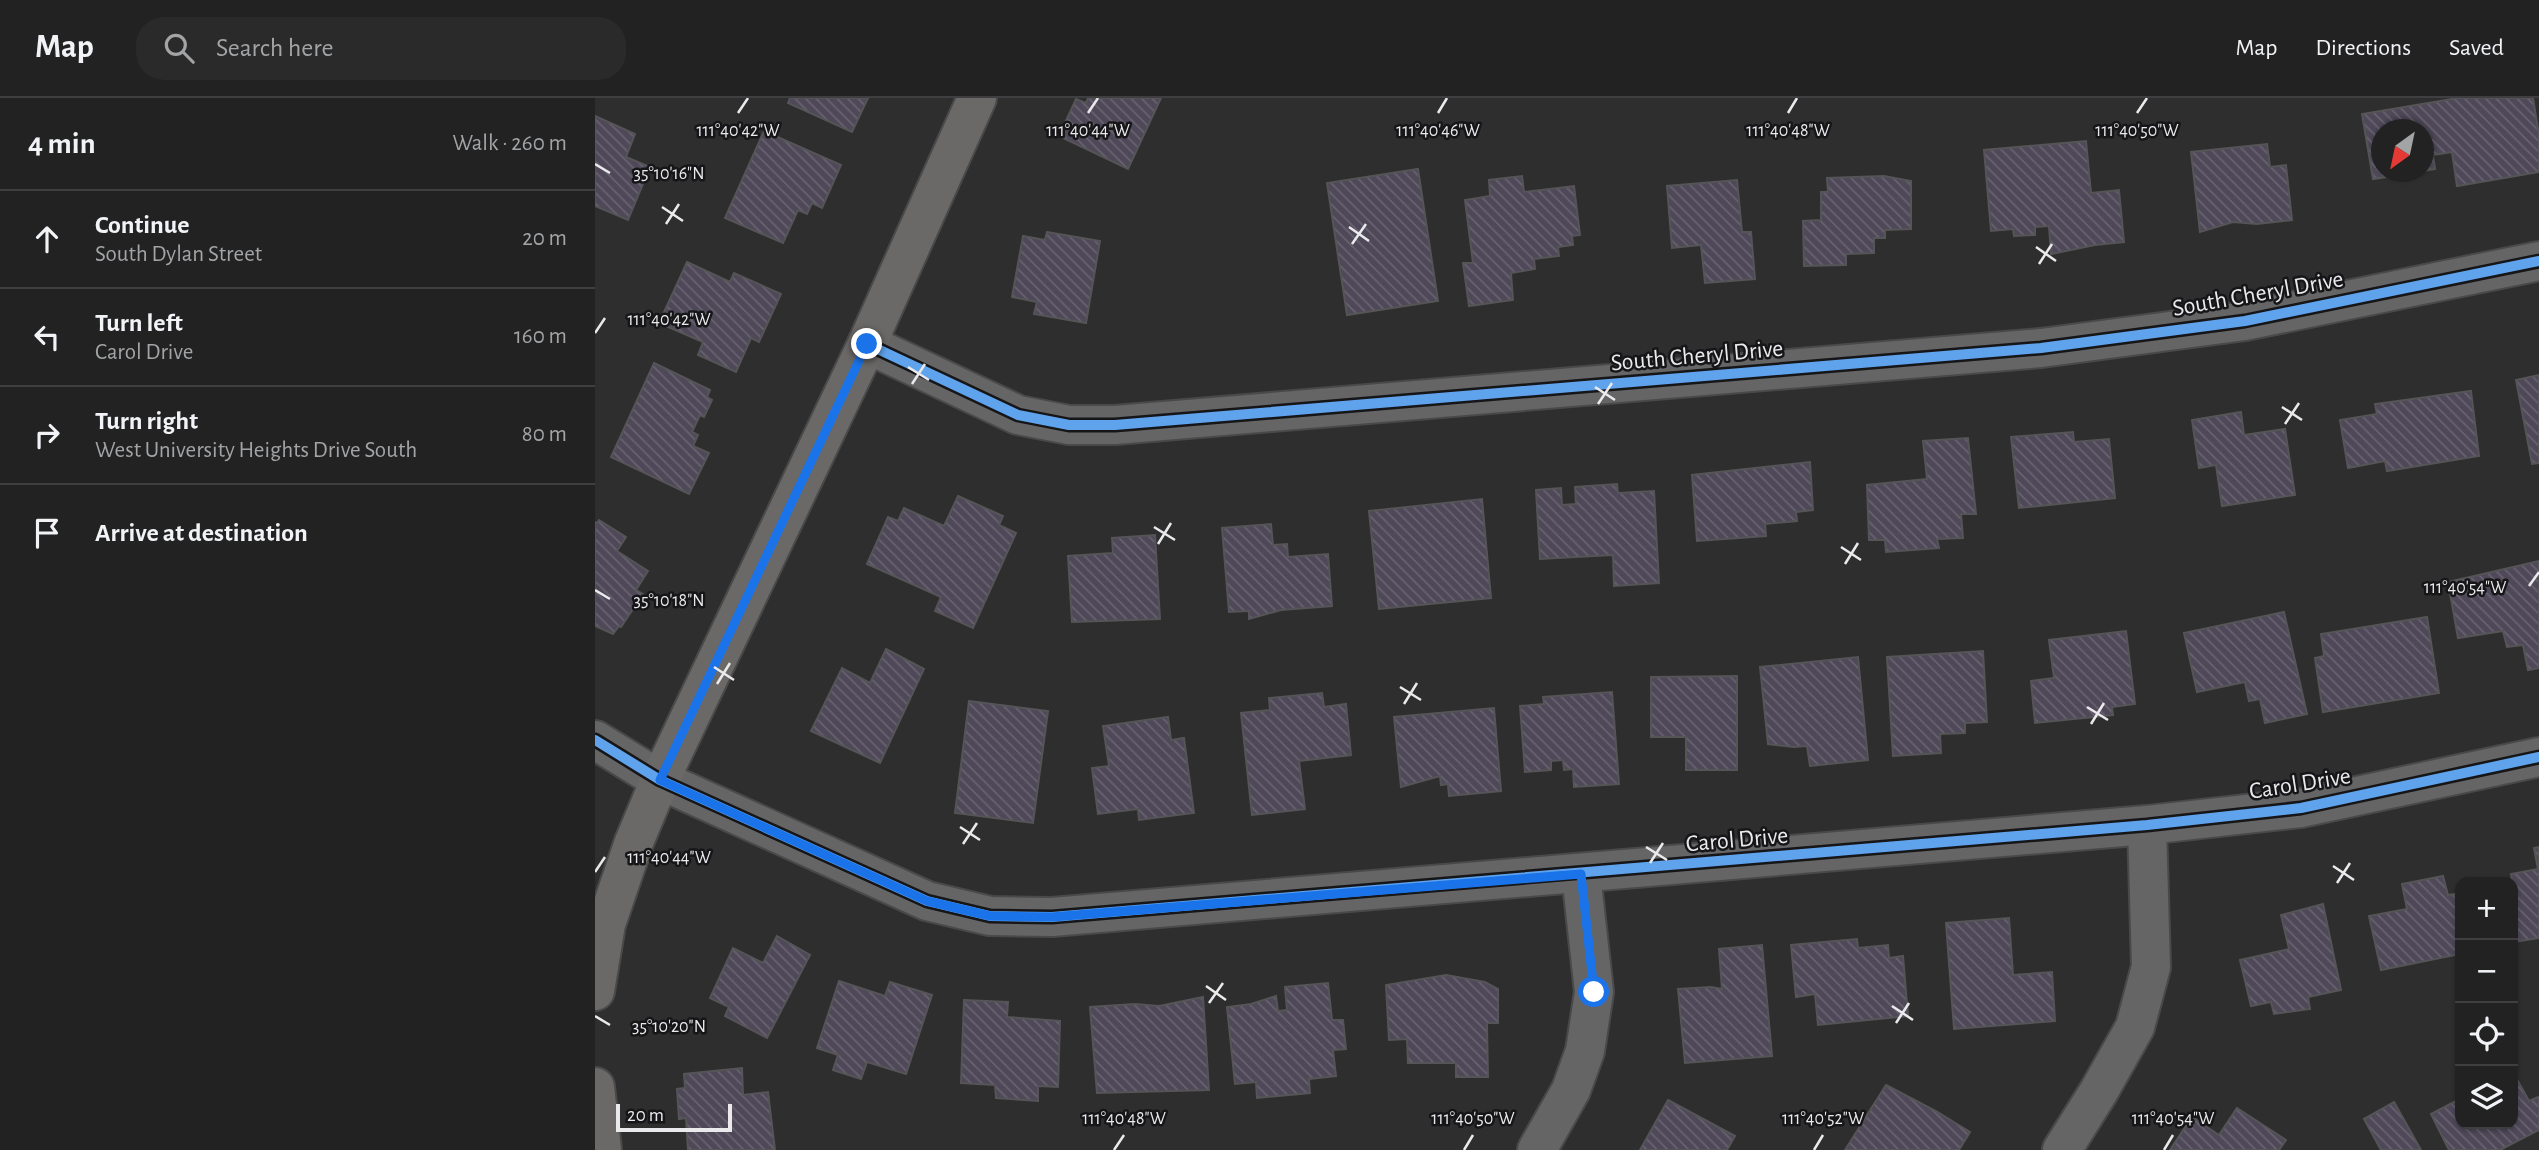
<!DOCTYPE html>
<meta charset="utf-8">
<style>
:root{--surface:#222223;--page:#2a2a2b;--text:#f1f3f6;--muted:#a2a4a6;--line:#3f3f41}
body{margin:0;font-family:"Alegreya Sans",sans-serif;background:var(--page);color:var(--text)}
.controls{position:absolute;right:21px;bottom:21px;display:grid;overflow:hidden;border-radius:14px;box-shadow:0 2px 5px #0004}
.controls button{width:63px;height:63px;display:grid;place-items:center;padding:0;border:0;border-bottom:2px solid var(--line);background:var(--surface);color:var(--text);font:35px sans-serif}
.compass{position:absolute;left:1776px;top:21px;width:63px;height:63px;border-radius:50%;background:var(--surface);box-shadow:0 2px 5px #0004;rotate:213deg}
.scale{position:absolute;left:21px;bottom:18px;width:116px;box-sizing:border-box;padding-left:7px;border:4px solid #eae9ec;border-top:0;font-size:19px;line-height:24px;white-space:nowrap;color:#eae9ec;-webkit-text-stroke:5px #161517;paint-order:stroke}
.stop{position:absolute;width:21px;height:21px;margin:-16px;border:5px solid #1a73e8;border-radius:50%;background:#fff}
.stop.end{background:#1a73e8;border-color:#fff;box-shadow:0 2px 7px #0008}
.list{margin:0;padding:0;list-style:none}
h2{display:flex;justify-content:space-between;align-items:center;height:91px;margin:0;padding:0 28px;font-size:30px}
h2 small{font-size:23px;font-weight:400;color:var(--muted)}
.list li{display:grid;grid-template-columns:46px 1fr auto;gap:21px;align-items:center;box-sizing:border-box;height:98px;padding:0 28px;border-top:2px solid var(--line)}
.list b{display:block;font-size:26px;white-space:nowrap}
.list p{margin:0;font-size:23px;white-space:nowrap;color:var(--muted)}
.list em{font-size:23px;font-style:normal;color:var(--muted)}
.icon{flex:none;width:38px;height:38px;fill:none;stroke:currentColor;stroke-width:2;stroke-linecap:round;stroke-linejoin:round}
.map{position:relative;flex:none;width:1944px;height:1052px;overflow:hidden}
header{display:flex;align-items:center;gap:42px;box-sizing:border-box;height:98px;padding:0 35px;background:var(--surface);border-bottom:2px solid var(--line)}
header strong{font-size:33px}
nav{display:flex;gap:38px;margin-inline-start:auto;font-size:24px}
.search{width:490px;height:63px;background:var(--page);display:flex;align-items:center;gap:18px;box-sizing:border-box;padding:0 24px;border-radius:28px;color:var(--muted);font-size:26px}
main{display:flex}
aside{flex:1;background:var(--surface)}
.map>svg:first-child{display:block}
.building{fill:url(#building-back-hatch);stroke:#555456;stroke-width:2}
.lines{fill:none;stroke-linecap:round;stroke-linejoin:round}
.street-casing{stroke:#49494a;stroke-width:42}
.secondary-casing{stroke:#49494a;stroke-width:42}
.street{stroke:#656566;stroke-width:38}
.secondary{stroke:#6b6967;stroke-width:38}
.cycleway-casing{stroke:#161517;stroke-width:15}
.cycleway{stroke:#60a3ed;stroke-width:10}
.route{stroke:#1a73e8;stroke-width:9}
.ticks{fill:none;stroke:#eae9ec;stroke-width:2.5}
.labels{text-anchor:middle;dominant-baseline:central;stroke-width:5;stroke-linejoin:round;paint-order:stroke}
.street-label{font-size:24px;fill:#eae9ec;stroke:#161517}
.ticks-label{font-size:18px;text-anchor:middle;fill:#eae9ec;stroke:#161517;stroke-width:5;stroke-linejoin:round;paint-order:stroke}
</style>
<header>
<strong>Map</strong>
<div class="search"><svg class="icon" aria-label="search" viewBox="0 0 24 24"><circle cx="10" cy="10" r="6"/><path d="M15 15l6 6"/></svg>Search here</div>
<nav><a>Map</a><a>Directions</a><a>Saved</a></nav>
</header>
<main>
<aside>
<h2>4 min<small>Walk · 260 m</small></h2>
<ul class="list">
<li><svg class="icon" aria-label="ahead" viewBox="0 0 24 24"><path d="M12 20V5M6 11l6-6 6 6"/></svg><div><b>Continue</b><p>South Dylan Street</p></div><em>20 m</em></li>
<li><svg class="icon" aria-label="left" viewBox="0 0 24 24"><path d="M17 20v-9H6M10 6l-5 5 5 5"/></svg><div><b>Turn left</b><p>Carol Drive</p></div><em>160 m</em></li>
<li><svg class="icon" aria-label="right" viewBox="0 0 24 24"><path d="M7 20v-9h11M14 6l5 5-5 5"/></svg><div><b>Turn right</b><p>West University Heights Drive South</p></div><em>80 m</em></li>
<li><svg class="icon" aria-label="arrive" viewBox="0 0 24 24"><path d="M6 21V4h12l-3 4 3 4H6"/></svg><div><b>Arrive at destination</b></div></li>
</ul>
</aside>
<div class="map">
<svg width="1944" height="1052" viewBox="0 0 1944 1052">
<defs>
<pattern id="building-back-hatch" width="6" height="6" patternUnits="userSpaceOnUse" patternTransform="scale(1.75)"><rect width="6" height="6" fill="#4e4858"/><path d="M-1 5l2 2M0 0l6 6M5-1l2 2" fill="none" stroke="#686270"/></pattern>
</defs>
<rect width="100%" height="100%" fill="#2e2e2f"/>
<g class="building">
<polygon points="195,0 273,0 257,34 193,5"/>
<polygon points="493,0 566,0 533,71 464,38 481,1 491,5"/>
<polygon points="1863,0 1938,0 1944,37 1944,74 1862,88 1857,54 1838,57 1840,71 1828,73 1828,32 1786,32 1786,74 1825,74 1778,81 1767,16"/>
<polygon points="0,18 40,36 31,59 55,69 33,122 0,108"/>
<polygon points="169,33 246,67 227,110 217,105 212,116 203,112 188,145 130,120"/>
<polygon points="1491,43 1496,95 1524,92 1529,144 1500,147 1456,156 1454,128 1440,129 1440,137 1419,138 1418,131 1396,133 1389,52"/>
<polygon points="1672,46 1675,69 1691,67 1697,122 1662,126 1638,124 1605,134 1596,54"/>
<polygon points="823,71 843,203 752,217 732,85"/>
<polygon points="927,78 929,94 979,88 985,137 977,138 978,147 963,149 964,158 939,161 940,171 916,175 918,202 874,208 868,165 878,165 870,102 895,98 894,82"/>
<polygon points="1289,78 1316,83 1316,131 1290,132 1290,140 1279,140 1279,155 1251,156 1251,167 1209,168 1208,123 1226,122 1226,94 1233,94 1232,80"/>
<polygon points="1142,82 1147,134 1156,134 1160,181 1110,185 1106,147 1077,150 1072,88"/>
<polygon points="452,134 505,143 491,225 439,216 442,204 417,199 428,138 450,142"/>
<polygon points="92,164 135,184 139,175 186,196 164,244 156,240 141,274 103,257 108,244 64,225"/>
<polygon points="59,265 115,292 112,299 117,302 109,319 105,317 97,334 103,337 98,348 114,355 94,396 16,359"/>
<polygon points="1944,277 1944,365 1937,366 1921,282"/>
<polygon points="1876,293 1884,358 1792,373 1790,363 1753,370 1745,322 1782,316 1780,306"/>
<polygon points="1646,314 1649,337 1690,331 1700,397 1627,408 1621,367 1604,370 1597,322"/>
<polygon points="1478,334 1479,344 1514,341 1520,400 1424,410 1416,339"/>
<polygon points="1373,340 1381,416 1366,416 1368,440 1342,441 1344,450 1291,454 1290,442 1274,442 1272,387 1332,381 1328,343"/>
<polygon points="1215,364 1218,412 1201,414 1202,423 1170,426 1171,438 1102,443 1097,377"/>
<polygon points="1022,386 1023,395 1059,393 1064,485 1019,488 1018,457 945,461 941,392 966,390 967,407 981,406 980,389"/>
<polygon points="363,398 408,418 404,427 421,435 378,530 340,513 346,499 272,466 293,419 303,423 309,410 349,428"/>
<polygon points="887,401 896,500 784,511 774,413"/>
<polygon points="4,422 31,439 22,453 53,473 41,492 48,496 26,529 24,528 18,536 0,528 0,424 2,425"/>
<polygon points="676,426 678,447 692,446 693,459 733,456 737,508 686,512 654,521 654,513 634,514 627,430"/>
<polygon points="560,437 565,521 477,524 473,458 518,455 517,440"/>
<polygon points="1944,463 1944,570 1933,572 1928,547 1912,549 1908,533 1863,540 1853,484"/>
<polygon points="1689,514 1712,616 1670,625 1665,601 1654,603 1650,584 1602,594 1589,535"/>
<polygon points="1832,519 1844,595 1728,614 1720,560 1729,558 1726,536"/>
<polygon points="1531,533 1540,606 1517,609 1518,617 1440,625 1436,583 1459,580 1454,542"/>
<polygon points="291,551 329,571 285,665 216,633 247,570 275,585"/>
<polygon points="1388,553 1392,624 1370,625 1370,635 1345,636 1346,655 1298,658 1292,559"/>
<polygon points="1263,559 1273,662 1215,668 1212,648 1199,649 1173,646 1165,569"/>
<polygon points="1142,578 1142,672 1091,672 1091,639 1056,639 1056,579"/>
<polygon points="1017,594 1024,686 979,689 978,671 969,672 968,662 956,663 956,672 930,674 925,608 949,606 948,599"/>
<polygon points="727,595 729,609 751,606 756,657 704,663 710,711 657,717 646,615 675,612 674,600"/>
<polygon points="374,603 453,613 438,725 360,715"/>
<polygon points="899,610 906,693 854,698 853,686 846,687 845,678 806,689 799,619"/>
<polygon points="573,619 576,642 589,640 599,715 544,722 543,711 503,716 497,670 514,668 508,628"/>
<polygon points="1944,749 1944,840 1918,844 1919,794 1916,776 1943,771 1939,750"/>
<polygon points="1848,778 1853,797 1860,796 1865,826 1865,856 1786,872 1774,818 1812,811 1807,786"/>
<polygon points="1728,806 1746,892 1713,899 1715,911 1679,916 1676,904 1656,908 1645,862 1694,851 1686,817"/>
<polygon points="1414,820 1418,877 1457,874 1460,923 1359,931 1351,825"/>
<polygon points="182,838 215,857 172,940 130,918 134,909 115,900 138,850 168,865"/>
<polygon points="1262,841 1263,850 1293,847 1294,860 1308,858 1313,918 1223,927 1220,896 1201,899 1196,847"/>
<polygon points="1167,847 1177,958 1090,965 1083,891 1116,889 1127,891 1124,851"/>
<polygon points="851,877 890,884 903,891 903,925 892,925 893,979 861,979 861,965 813,965 812,941 794,942 791,887"/>
<polygon points="244,883 290,898 295,884 337,897 311,976 272,964 266,981 238,972 243,957 222,950"/>
<polygon points="733,885 737,922 748,922 751,951 738,952 741,978 714,981 715,995 662,1000 661,984 640,986 632,909 656,906 681,898 683,913 692,912 690,889"/>
<polygon points="608,899 614,992 502,995 495,909 540,906 564,908"/>
<polygon points="369,902 413,904 412,919 465,923 463,989 443,988 443,1003 401,1000 400,987 366,985"/>
<polygon points="147,970 148,997 173,994 180,1052 93,1052 91,1020 84,1021 82,991 90,990 89,976"/>
<polygon points="1918,974 1934,1003 1943,999 1944,1002 1944,1032 1905,1052 1854,1052 1836,1016 1865,1001 1865,1026 1918,1026"/>
<polygon points="1291,987 1341,1013 1375,1034 1364,1052 1250,1052"/>
<polygon points="1073,1002 1140,1038 1132,1052 1045,1052"/>
<polygon points="1799,1004 1826,1052 1786,1052 1769,1021"/>
<polygon points="1642,1010 1691,1042 1684,1052 1575,1052 1597,1019 1624,1037"/>
</g>
<g class="lines">
<g class="street-casing">
<g id="street">
<polyline points="272,246 423,317 474,327 520,327 1446,250 1650,223 1944,163"/>
<polyline points="0,642 65,682 332,803 395,818 457,819 1552,727 1706,710 1944,659"/>
<polyline points="942,1052 976,992 990,953 999,894 986,776"/>
<polyline points="1467,1052 1504,993 1540,929 1556,869 1552,727"/>
</g>
</g>
<g class="secondary-casing">
<g id="secondary">
<polyline points="0,893 11,826 39,744 65,682 272,246 382,0"/>
<polyline points="0,989 7,1052"/>
</g>
</g>
<use href="#street" class="street"/>
<use href="#secondary" class="secondary"/>
<g class="cycleway-casing">
<g id="cycleway">
<polyline points="272,246 423,317 474,327 520,327 1446,250 1650,223 1944,163"/>
<polyline points="0,642 65,682 332,803 395,818 457,819 1552,727 1706,710 1944,659"/>
</g>
</g>
<use href="#cycleway" class="cycleway"/>
</g>
<g class="lines">
<polyline class="route" points="272,246 65,682 332,803 395,818 457,819 986,776 999,894"/>
</g>
<path class="ticks" d="M143 15 153 0M493 15 503 0M843 15 852 0M1193 15 1202 0M1542 15 1552 0M0 66 15 75M67 109 88 123M71 126 84 106M754 129 774 143M757 146 771 126M1441 149 1461 163M1444 166 1457 146M0 235 10 220M313 269 334 282M317 286 330 266M1000 289 1020 302M1003 306 1017 285M1687 309 1707 322M1690 326 1704 305M559 429 580 442M563 446 576 425M1246 449 1266 462M1250 466 1263 445M1934 488 1944 474M0 492 15 501M119 569 139 582M122 586 135 565M805 589 826 602M809 606 822 585M1492 609 1513 622M1496 626 1509 605M365 729 385 742M368 746 382 725M1051 749 1072 762M1055 765 1068 745M1738 768 1759 782M0 774 10 759M1742 785 1755 765M611 888 631 902M614 905 628 885M1297 908 1318 922M0 918 15 927M1301 925 1314 905M519 1052 529 1037M869 1052 878 1037M1219 1052 1228 1037M1569 1052 1578 1037"/>
<g class="labels">
<g class="street-label">
<text transform="translate(1663 196) rotate(-10)">South Cheryl Drive</text>
<text transform="translate(1102 258) rotate(-5)">South Cheryl Drive</text>
<text transform="translate(1705 686) rotate(-9)">Carol Drive</text>
<text transform="translate(1142 742) rotate(-5)">Carol Drive</text>
</g>
</g>
<g class="ticks-label">
<text x="493" y="38">111°40'44"W</text>
<text x="843" y="38">111°40'46"W</text>
<text x="1193" y="38">111°40'48"W</text>
<text x="143" y="38">111°40'42"W</text>
<text x="1542" y="38">111°40'50"W</text>
<text x="74" y="81">35°10'16"N</text>
<text x="74" y="227">111°40'42"W</text>
<text x="1870" y="495">111°40'54"W</text>
<text x="74" y="508">35°10'18"N</text>
<text x="74" y="765">111°40'44"W</text>
<text x="74" y="934">35°10'20"N</text>
<text x="529" y="1026">111°40'48"W</text>
<text x="878" y="1026">111°40'50"W</text>
<text x="1228" y="1026">111°40'52"W</text>
<text x="1578" y="1026">111°40'54"W</text>
</g>
</svg>
<div class="controls">
<button>+</button>
<button>−</button>
<button><svg class="icon" aria-label="locate" viewBox="0 0 24 24"><circle cx="12" cy="12" r="6"/><path d="M12 2v4M12 18v4M2 12h4M18 12h4"/></svg></button>
<button><svg class="icon" aria-label="layers" viewBox="0 0 24 24"><path d="M12 4l9 5-9 5-9-5zM3 14l9 5 9-5"/></svg></button>
</div>
<svg class="compass" viewBox="-18 -18 36 36"><path d="M0-13l5 13h-10z" fill="#e53935"/><path d="M0 13l5-13h-10z" fill="#a2a4a6"/></svg>
<div class="scale">20 m</div>
<div class="stop" style="left:999px;top:894px"></div>
<div class="stop end" style="left:272px;top:246px"></div>
</div>
</main>
